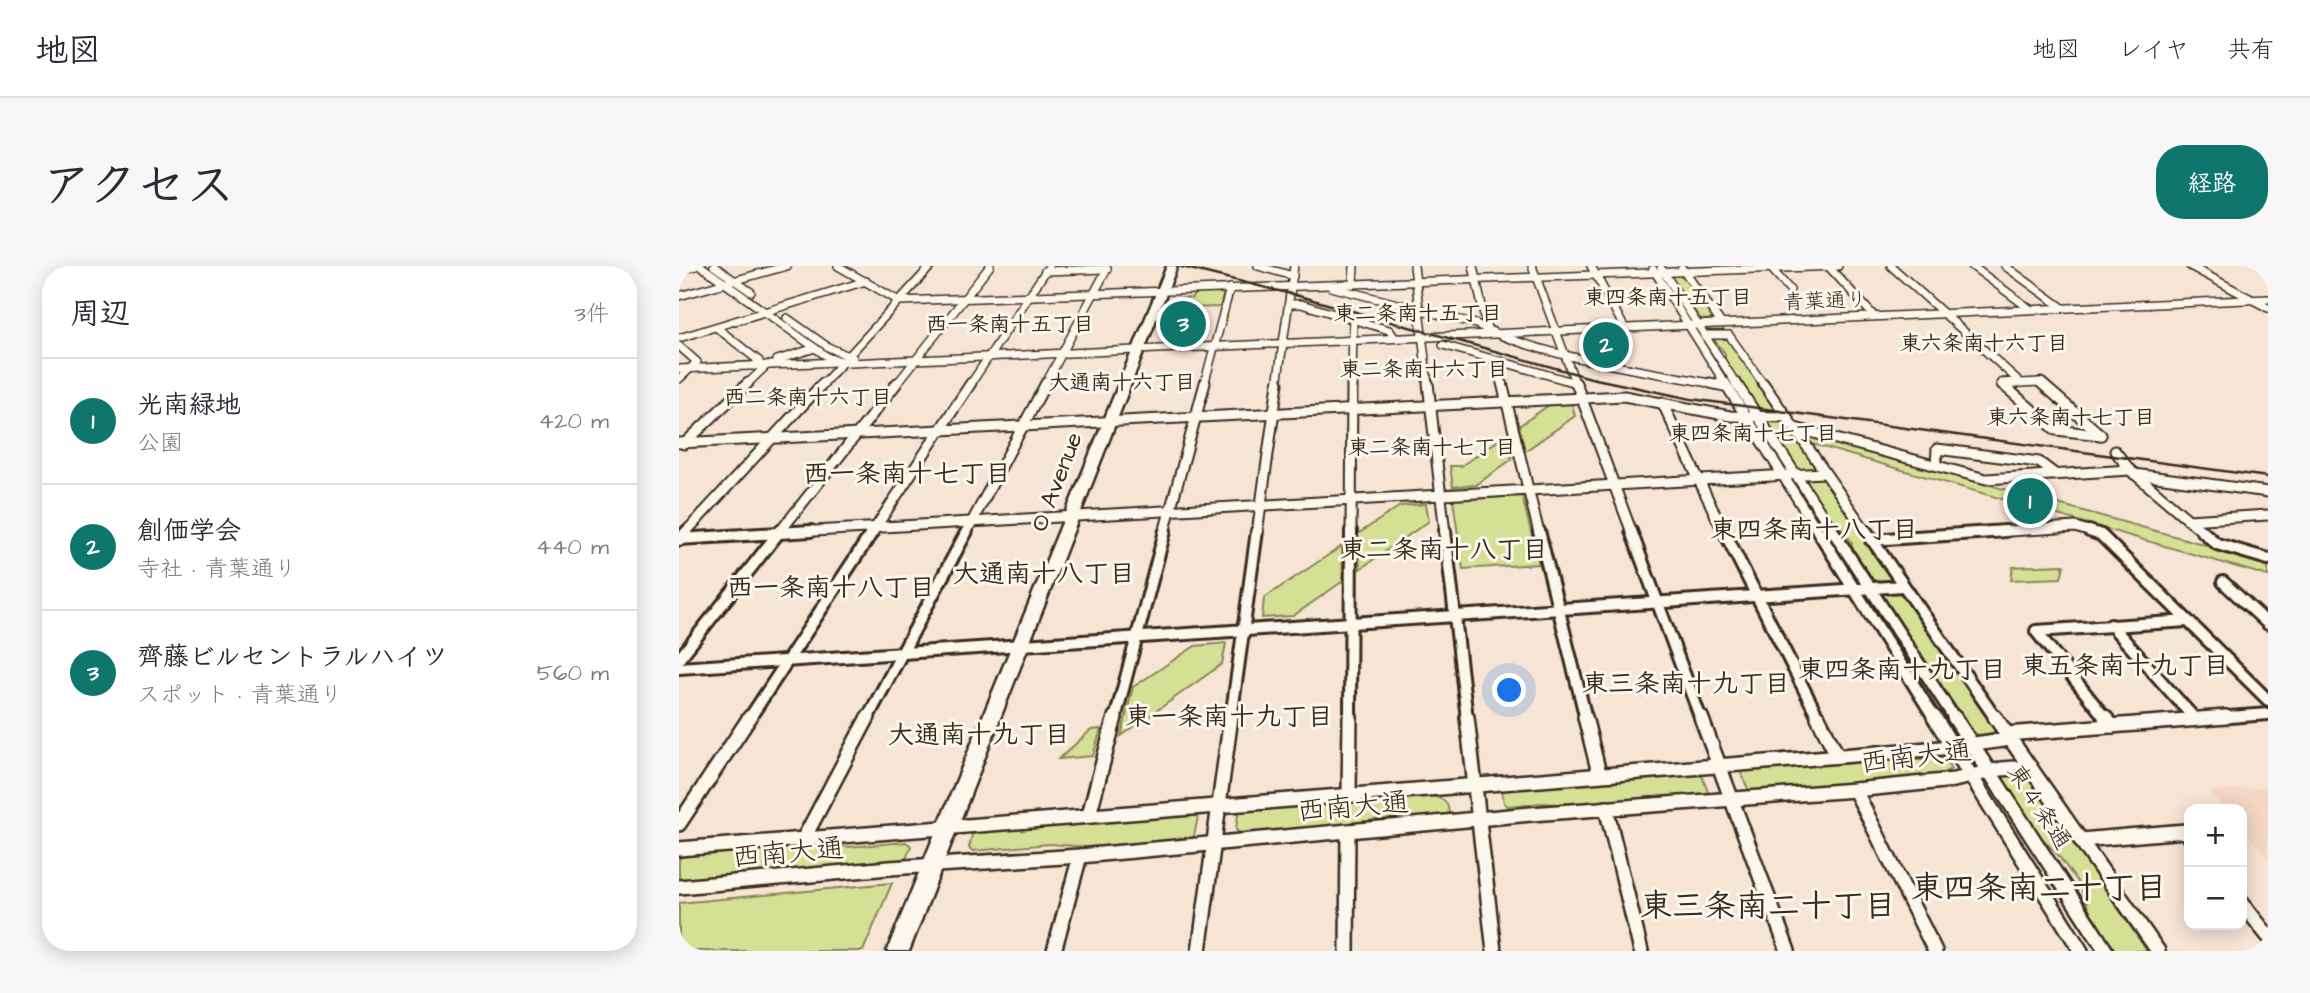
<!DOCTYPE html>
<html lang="ja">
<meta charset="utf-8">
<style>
:root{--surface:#fff;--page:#f7f7f7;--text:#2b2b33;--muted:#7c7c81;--line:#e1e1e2;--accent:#0f766e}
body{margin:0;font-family:"Architects Daughter","Klee One",sans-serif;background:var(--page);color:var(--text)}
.controls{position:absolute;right:21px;bottom:21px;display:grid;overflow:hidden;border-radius:14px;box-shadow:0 4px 18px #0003}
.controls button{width:63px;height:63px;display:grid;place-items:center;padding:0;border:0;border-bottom:2px solid var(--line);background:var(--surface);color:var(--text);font:35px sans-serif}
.you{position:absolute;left:831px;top:425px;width:24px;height:24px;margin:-18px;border:5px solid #fff;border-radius:50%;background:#1a73e8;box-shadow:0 0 0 10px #1a73e833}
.badge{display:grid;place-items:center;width:46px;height:46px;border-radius:50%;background:var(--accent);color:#fff;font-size:23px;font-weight:700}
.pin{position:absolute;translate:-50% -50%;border:4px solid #fff;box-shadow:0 2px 7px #0006}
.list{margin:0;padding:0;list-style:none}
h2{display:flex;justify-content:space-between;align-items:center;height:91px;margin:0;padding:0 28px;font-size:30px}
h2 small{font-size:23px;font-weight:400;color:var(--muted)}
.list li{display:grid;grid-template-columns:46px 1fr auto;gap:21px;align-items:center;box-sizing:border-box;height:126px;padding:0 28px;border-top:2px solid var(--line)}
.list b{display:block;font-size:26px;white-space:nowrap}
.list p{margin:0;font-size:23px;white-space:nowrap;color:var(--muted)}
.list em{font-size:23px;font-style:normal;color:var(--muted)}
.map{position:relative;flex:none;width:1589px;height:685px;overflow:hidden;border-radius:28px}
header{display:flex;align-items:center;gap:42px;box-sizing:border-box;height:98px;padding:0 35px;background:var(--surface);border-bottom:2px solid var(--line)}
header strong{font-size:33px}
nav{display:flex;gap:38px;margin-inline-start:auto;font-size:24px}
.intro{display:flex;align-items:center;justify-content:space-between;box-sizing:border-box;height:168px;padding:0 42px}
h1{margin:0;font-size:49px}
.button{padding:18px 32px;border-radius:28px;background:var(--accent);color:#fff;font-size:24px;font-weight:700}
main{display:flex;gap:42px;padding:0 42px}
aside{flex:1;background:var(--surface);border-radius:28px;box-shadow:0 4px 18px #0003}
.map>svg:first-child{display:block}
.built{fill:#f3d7c3}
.green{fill:#d4e194;stroke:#888659;stroke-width:2}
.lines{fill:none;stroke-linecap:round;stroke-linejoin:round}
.minor-far3-casing{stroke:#3b2a1e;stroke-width:10}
.minor-far2-casing{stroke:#3b2a1e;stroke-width:13}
.minor-far1-casing{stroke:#3b2a1e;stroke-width:16}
.minor-casing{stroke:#3b2a1e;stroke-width:18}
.highway-casing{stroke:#3b2a1e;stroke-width:5}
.minor-far3{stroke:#fbf7ec;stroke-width:7}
.minor-far2{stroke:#fbf7ec;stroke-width:9}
.minor-far1{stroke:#fbf7ec;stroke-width:10}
.minor{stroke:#fbf7ec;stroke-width:13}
.highway{fill:#fbf7ec;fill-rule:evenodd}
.rail{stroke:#3b2a1e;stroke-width:2.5}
.labels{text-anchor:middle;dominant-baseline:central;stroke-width:6;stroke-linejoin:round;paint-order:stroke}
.far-neighbourhood-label{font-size:21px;font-weight:bold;fill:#3b2a1e;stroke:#fbf7ec}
.far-street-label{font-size:21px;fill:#3b2a1e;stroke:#fbf7ec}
.street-label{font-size:24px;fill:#3b2a1e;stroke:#fbf7ec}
.neighbourhood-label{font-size:26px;font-weight:bold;fill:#3b2a1e;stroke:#fbf7ec}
.near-street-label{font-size:28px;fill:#3b2a1e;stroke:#fbf7ec}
.near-neighbourhood-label{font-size:32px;font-weight:bold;fill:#3b2a1e;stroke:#fbf7ec}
</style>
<header>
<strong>地図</strong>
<nav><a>地図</a><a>レイヤ</a><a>共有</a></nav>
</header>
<div class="intro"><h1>アクセス</h1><a class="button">経路</a></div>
<main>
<aside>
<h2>周辺<small>3件</small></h2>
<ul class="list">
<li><span class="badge">1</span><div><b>光南緑地</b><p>公園</p></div><em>420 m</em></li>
<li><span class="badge">2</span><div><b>創価学会</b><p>寺社 · 青葉通り</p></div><em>440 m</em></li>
<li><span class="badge">3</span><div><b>齊藤ビルセントラルハイツ</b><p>スポット · 青葉通り</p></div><em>560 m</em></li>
</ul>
</aside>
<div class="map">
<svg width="1589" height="685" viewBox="0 0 1589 685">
<rect width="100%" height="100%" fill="#f6e4d4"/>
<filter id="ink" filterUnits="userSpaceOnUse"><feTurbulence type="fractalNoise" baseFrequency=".0143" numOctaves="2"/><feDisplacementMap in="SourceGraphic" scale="14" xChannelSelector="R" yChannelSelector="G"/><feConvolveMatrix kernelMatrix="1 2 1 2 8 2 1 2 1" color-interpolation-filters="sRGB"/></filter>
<g filter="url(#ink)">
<polygon class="built" points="1589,521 1589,593 1563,562 1563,543 1546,543 1531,526"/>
<g class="green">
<polygon points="993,8 1005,9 1035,53 1022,54 991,10"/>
<polygon points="545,26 541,41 511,42 511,37 492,38 494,33 513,32 516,27"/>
<polygon points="1042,60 1099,147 1078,145 1046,97 1046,87 1026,63"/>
<polygon points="893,138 896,150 846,185 840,160 870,139"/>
<polygon points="1100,153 1107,156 1136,200 1136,204 1119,203 1088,156"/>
<polygon points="1126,168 1589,296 1589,310 1130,177"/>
<polygon points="827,169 833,193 797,219 774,221 771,200 782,200"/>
<path d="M1139 211 1147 215 1214 313 1210 317C1187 318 1183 302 1171 285L1173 277 1164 264 1150 254 1127 218 1129 212Z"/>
<polygon points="843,230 860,298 784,303 774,234"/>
<polygon points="747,238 750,255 681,303 679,268 721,240"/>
<polygon points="663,280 664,315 614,350 583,352 585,332"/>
<polygon points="1385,299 1382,312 1332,314 1334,301"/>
<polygon points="1206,325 1216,325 1227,331 1317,461 1314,467 1300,469 1293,466 1202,331"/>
<polygon points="547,377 543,398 442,470 454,421 516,380"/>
<polygon points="422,463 414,490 380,493 412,464"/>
<polygon points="1266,492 1272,503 1259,510 1074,525 1069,523 1062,507 1066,503"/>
<polygon points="1019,506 1023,510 1029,526 1026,530 906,540 863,537 829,540 825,537 823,526 828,521"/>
<polygon points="1342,506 1351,511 1468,685 1436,685 1410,644 1401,620 1379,589 1356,565 1322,514 1321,508"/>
<path d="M753 530C765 533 769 534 770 548L764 552 563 568 557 564 559 548 564 542Z"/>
<polygon points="515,548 519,551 515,570 511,573 408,581 371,578 294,585 290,582 293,569 300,565"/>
<polygon points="227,576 232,580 227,593 220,596 0,614 0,593 8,588 155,578 169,581"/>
<polygon points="213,617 184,685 0,685 0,637"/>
</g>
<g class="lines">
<g class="minor-far3-casing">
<g id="minor-far3">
<polyline points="22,0 150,92 171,97 1589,33"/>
<polyline points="35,0 72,26"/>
<polyline points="159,0 220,35 1159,0"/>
<polyline points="579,0 614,10"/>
<polyline points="735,0 749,119"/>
<polyline points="794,0 808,62"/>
<polyline points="853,0 897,119"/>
<polyline points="912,0 945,61"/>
<polyline points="1090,0 1111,24"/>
<polyline points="1149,0 1195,50"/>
<polyline points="1212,0 1342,117"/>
<polyline points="1293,0 1351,43"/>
<polyline points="1326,0 1384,42"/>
<polyline points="1511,0 1589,42"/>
<polyline points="982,2 1058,119"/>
<polyline points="1003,2 1042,57"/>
<polyline points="974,3 1047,119"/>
<polyline points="0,4 17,0"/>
<polyline points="366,5 428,3"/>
<polyline points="674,18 675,0"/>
<path d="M652 21 797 58C861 92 967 104 1040 119"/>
<polyline points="0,30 108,0"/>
<polyline points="610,38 622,38 710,64 716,72"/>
<polyline points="108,52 149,81 174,92"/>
<polyline points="37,61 80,95 75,100"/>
<polyline points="1026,69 1050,69 1085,119"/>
<polyline points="0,72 187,15"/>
<polyline points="764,79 817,94 823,119"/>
<polyline points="0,80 18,96 0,113"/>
<polyline points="98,94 136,82"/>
<polyline points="817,94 897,117"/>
<polyline points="0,103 158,96"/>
<polyline points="1323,118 1361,116 1364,119"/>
<polyline points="67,119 88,99"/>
<polyline points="143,119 252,0"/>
<polyline points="217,119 311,0"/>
<polyline points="291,119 370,0"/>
<polyline points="366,119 428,3"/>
<polyline points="525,119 551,22"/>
<polyline points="598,119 615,0"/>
<polyline points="673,119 674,53"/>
</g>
</g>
<g class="minor-far2-casing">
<g id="minor-far2">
<polyline points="749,117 766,267"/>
<polyline points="823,117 860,267"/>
<polyline points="897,117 953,267"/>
<polyline points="1031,117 1045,120"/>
<polyline points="1046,117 1140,267"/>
<polyline points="1057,117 1155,267"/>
<polyline points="1084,117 1188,267"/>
<polyline points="1362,117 1422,169"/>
<polyline points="1323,118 1337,117"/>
<polyline points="1323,118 1377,164 1422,169"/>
<polyline points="983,136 1045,267"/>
<polyline points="1116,162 1307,213 1451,204"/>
<polyline points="0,177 945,130 1051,150 1108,151"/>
<polyline points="5,178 69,117"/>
<polyline points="1436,185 1451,204 1525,267"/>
<polyline points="1257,199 1258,183 1360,196 1376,208"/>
<polyline points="1455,208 1589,226"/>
<polyline points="1509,254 1589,249"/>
<polyline points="6,267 144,117"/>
<polyline points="100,267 218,117"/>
<polyline points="101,267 1145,207"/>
<polyline points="193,267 292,117"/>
<polyline points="287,267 367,117"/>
<polyline points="485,267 526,117"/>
<polyline points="578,267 599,117"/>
<polyline points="672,267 673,117"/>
<polyline points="1299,267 1396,261 1416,267"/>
</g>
</g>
<g class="minor-far1-casing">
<g id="minor-far1">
<polyline points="766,265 788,453"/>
<polyline points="860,265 907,453"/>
<polyline points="952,265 1022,453"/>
<polyline points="1045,265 1140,453"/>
<polyline points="1139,265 1256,453"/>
<polyline points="1154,265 1276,453"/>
<polyline points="1187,265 1317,453"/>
<polyline points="1410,265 1422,269 1589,434"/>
<polyline points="1523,265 1538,278 1589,293"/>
<polyline points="0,273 132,265"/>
<polyline points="0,274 8,265"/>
<polyline points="1192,274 1327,265"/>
<polyline points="1544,316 1589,358"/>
<polyline points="1432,359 1516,453"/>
<polyline points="0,393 101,265"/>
<polyline points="0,402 1224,320"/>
<polyline points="70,453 194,265"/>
<polyline points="188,453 288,265"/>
<polyline points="436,453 486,265"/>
<polyline points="552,453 578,265"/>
<polyline points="671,453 672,265"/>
<polyline points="1427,453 1357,365 1509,355"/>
<polyline points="1525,453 1589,448"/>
</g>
</g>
<g class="minor-casing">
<g id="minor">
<polyline points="788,451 815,685"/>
<polyline points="906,451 920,507"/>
<polyline points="1022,451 1109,685"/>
<polyline points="1139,451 1158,489"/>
<polyline points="1255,451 1402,685"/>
<polyline points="1275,451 1427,685"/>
<polyline points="1316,451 1479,685"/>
<polyline points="1426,451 1433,460"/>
<polyline points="1327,468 1547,451"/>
<polyline points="1176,524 1256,685"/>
<polyline points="670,528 671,451"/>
<polyline points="927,542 962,685"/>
<polyline points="410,549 436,451"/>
<polyline points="0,558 71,451"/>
<polyline points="124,574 189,451"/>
<polyline points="1402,574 1506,565 1510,570"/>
<polyline points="0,583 1274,481 1331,473"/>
<polyline points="0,621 210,602 401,590 852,548 1176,524 1275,514 1322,503 1351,501"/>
<polyline points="1563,637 1589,670"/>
<polyline points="375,685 401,590"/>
<polyline points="520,685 552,451"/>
<polyline points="668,685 669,566"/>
</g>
</g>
<g class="highway-casing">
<polygon id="highway" points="488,0 498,0 230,685 208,685"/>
</g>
<use href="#minor-far3" class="minor-far3"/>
<use href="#minor-far2" class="minor-far2"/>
<use href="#minor-far1" class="minor-far1"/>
<use href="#minor" class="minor"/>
<use href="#highway" class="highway"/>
<polyline class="rail" points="499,0 616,29 912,112 1012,133 1589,211"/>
</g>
</g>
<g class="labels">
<g class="far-neighbourhood-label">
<text x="989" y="31">東四条南十五丁目</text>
<text x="739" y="47">東二条南十五丁目</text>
<text x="331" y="58">西一条南十五丁目</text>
<text x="1305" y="77">東六条南十六丁目</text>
<text x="745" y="103">東二条南十六丁目</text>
<text x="443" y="116">大通南十六丁目</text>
<text x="129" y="131">西二条南十六丁目</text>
<text x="1392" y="151">東六条南十七丁目</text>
<text x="1074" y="167">東四条南十七丁目</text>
<text x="753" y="181">東二条南十七丁目</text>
</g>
<g class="far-street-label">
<text transform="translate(1146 35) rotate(-2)">青葉通り</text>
</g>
<g class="street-label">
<text transform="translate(378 216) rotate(-69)">O Avenue</text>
<text transform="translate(1360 541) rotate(57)">東４条通</text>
</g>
<g class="neighbourhood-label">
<text x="228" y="208">西一条南十七丁目</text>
<text x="1135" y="264">東四条南十八丁目</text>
<text x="765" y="284">東二条南十八丁目</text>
<text x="365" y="308">大通南十八丁目</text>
<text x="152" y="322">西一条南十八丁目</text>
<text x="1446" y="400">東五条南十九丁目</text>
<text x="1223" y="404">東四条南十九丁目</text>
<text x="1007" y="418">東三条南十九丁目</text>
<text x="550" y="451">東一条南十九丁目</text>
<text x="300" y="469">大通南十九丁目</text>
</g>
<g class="near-street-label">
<text transform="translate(1237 491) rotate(-7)">西南大通</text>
<text transform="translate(674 541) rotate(-5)">西南大通</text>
<text transform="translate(109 587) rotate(-5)">西南大通</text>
</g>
<g class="near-neighbourhood-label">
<text x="1360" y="622">東四条南二十丁目</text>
<text x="1089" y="640">東三条南二十丁目</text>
</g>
</g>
</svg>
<div class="controls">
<button>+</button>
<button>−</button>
</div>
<div class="you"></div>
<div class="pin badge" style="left:1351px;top:235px">1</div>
<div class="pin badge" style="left:927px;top:79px">2</div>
<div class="pin badge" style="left:504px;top:58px">3</div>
</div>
</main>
